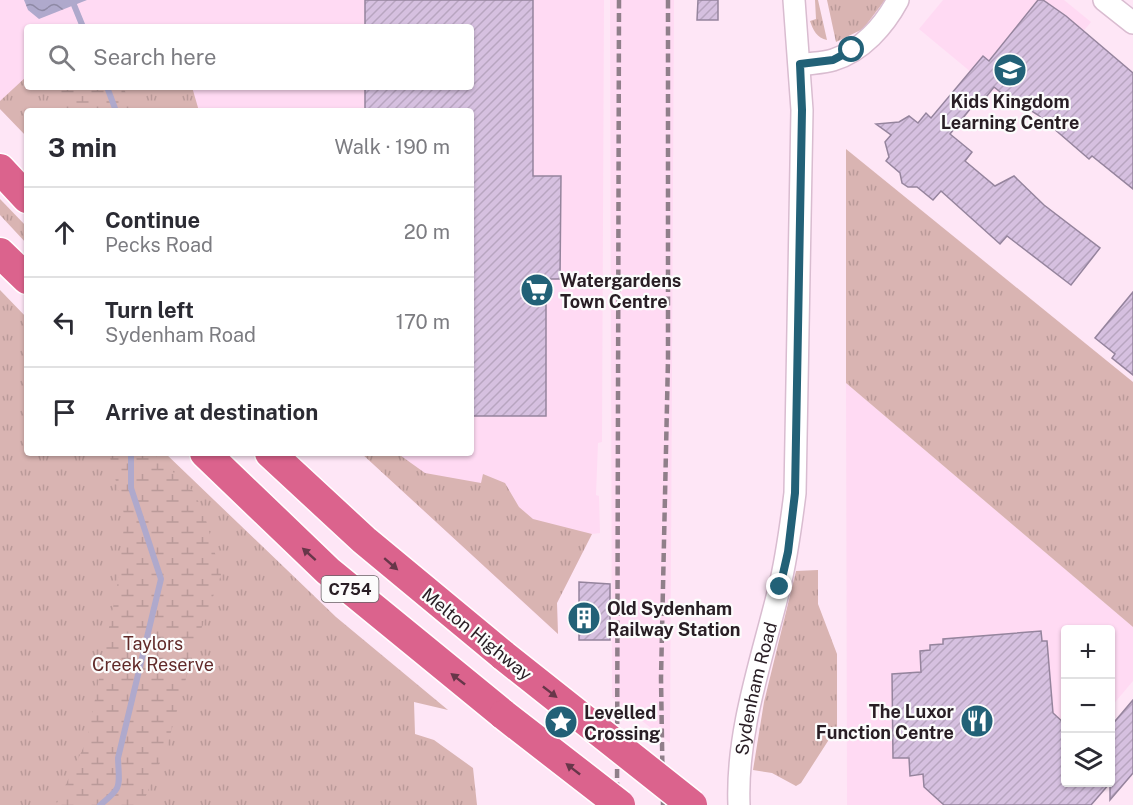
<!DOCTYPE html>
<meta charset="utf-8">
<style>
:root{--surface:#fff;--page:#f7f7f7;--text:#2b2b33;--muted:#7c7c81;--line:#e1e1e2}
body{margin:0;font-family:"Public Sans",sans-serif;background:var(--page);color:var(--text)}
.controls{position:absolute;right:18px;bottom:18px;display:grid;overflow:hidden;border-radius:6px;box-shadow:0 2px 4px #0004}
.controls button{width:54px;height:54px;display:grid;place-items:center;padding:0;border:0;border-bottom:2px solid var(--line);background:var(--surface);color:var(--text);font:30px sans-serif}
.stop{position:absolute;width:18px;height:18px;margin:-14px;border:4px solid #226177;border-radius:50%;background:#fff}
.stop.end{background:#226177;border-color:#fff;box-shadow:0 2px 6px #0008}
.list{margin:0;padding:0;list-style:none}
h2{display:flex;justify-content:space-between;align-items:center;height:78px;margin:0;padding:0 24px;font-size:26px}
h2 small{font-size:20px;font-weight:400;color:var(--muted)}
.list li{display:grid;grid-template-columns:39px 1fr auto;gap:18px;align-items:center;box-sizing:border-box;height:90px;padding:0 24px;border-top:2px solid var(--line)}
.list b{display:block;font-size:22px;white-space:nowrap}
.list p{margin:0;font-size:20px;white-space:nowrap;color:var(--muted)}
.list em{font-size:20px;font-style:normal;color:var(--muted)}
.icon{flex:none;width:33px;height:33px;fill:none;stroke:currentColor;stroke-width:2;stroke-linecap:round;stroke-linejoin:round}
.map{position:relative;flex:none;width:1133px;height:805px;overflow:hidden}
.search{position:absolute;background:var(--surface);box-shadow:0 2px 4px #0004;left:24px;top:24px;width:450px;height:66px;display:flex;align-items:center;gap:15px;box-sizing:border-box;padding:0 21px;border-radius:6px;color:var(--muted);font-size:22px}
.panel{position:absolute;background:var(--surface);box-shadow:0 2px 4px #0004;left:24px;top:108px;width:450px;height:348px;border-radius:6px}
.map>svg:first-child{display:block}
.built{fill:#ffdaf3;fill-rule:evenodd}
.grass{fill:url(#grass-tufts)}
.wetland{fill:url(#wetland-marsh)}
.water{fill:url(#water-waves)}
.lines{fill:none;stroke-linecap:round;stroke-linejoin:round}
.stream{stroke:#afa9cc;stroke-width:6}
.building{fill:url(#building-hatch);stroke:#95849d;stroke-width:1.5}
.minor-casing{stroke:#d9bcd0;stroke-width:24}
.highway-casing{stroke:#fff;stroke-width:33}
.minor{stroke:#fff;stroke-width:21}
.highway{stroke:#db638d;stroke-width:30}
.rail{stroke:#907f8a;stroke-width:4.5;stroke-dasharray:9 4.5;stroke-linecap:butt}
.highway-bridge-casing{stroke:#fff;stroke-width:33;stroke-linecap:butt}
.highway-bridge{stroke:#db638d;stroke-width:30}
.oneway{fill:#673649}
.route{stroke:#226177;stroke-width:8}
.labels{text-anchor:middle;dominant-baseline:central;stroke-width:4.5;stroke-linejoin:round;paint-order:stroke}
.shield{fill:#fcfcfc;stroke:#686166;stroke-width:1.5}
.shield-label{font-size:16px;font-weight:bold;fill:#291e25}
.poi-label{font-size:18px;font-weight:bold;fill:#291e25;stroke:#fcfcfc;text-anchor:start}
.street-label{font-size:18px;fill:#291e25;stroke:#fcfcfc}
.park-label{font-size:18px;fill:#612a29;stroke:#fcfcfc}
</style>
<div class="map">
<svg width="1133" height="805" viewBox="0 0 1133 805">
<defs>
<pattern id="grass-tufts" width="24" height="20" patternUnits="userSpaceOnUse" patternTransform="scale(1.5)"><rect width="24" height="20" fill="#d9b4b2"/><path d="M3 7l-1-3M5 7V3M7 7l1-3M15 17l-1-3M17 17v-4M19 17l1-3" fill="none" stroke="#ba9a99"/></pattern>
<pattern id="wetland-marsh" width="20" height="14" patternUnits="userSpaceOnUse" patternTransform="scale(1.5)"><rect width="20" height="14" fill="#d9b4b2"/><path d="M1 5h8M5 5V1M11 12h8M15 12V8" fill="none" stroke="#ba9a99"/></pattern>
<pattern id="water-waves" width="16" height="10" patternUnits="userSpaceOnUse" patternTransform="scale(1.5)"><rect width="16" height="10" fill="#afa9cc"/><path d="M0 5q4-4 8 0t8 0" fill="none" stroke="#8e89a5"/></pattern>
<pattern id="building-hatch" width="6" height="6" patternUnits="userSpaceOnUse" patternTransform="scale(1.5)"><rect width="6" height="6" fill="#d6c0e0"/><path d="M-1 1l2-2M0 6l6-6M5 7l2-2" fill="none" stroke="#b8a5c0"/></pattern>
</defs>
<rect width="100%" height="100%" fill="#fee6f6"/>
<g class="built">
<path d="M0 0H604L602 442 598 443 596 495 599 496 600 533 592 534 557 603 558 634 361 453H471V111H27V137L0 109ZM27 27H471V87H27Z"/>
<polygon points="610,0 674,0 670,743 612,697"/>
<polygon points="943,0 1064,0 1091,22 1018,111 919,29"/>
<polygon points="846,383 1133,627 1133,681 1111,707 1110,630 1066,630 1065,760 1027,805 847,805"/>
</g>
<g class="grass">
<path d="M815 0H818L827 40C817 38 813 30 810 21L816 19Z"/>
<polygon points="827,0 885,0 863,29 836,42"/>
<polygon points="27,76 27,87 192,87 199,111 27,111 27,137 0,109 0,101"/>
<polygon points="846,149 1133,382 1133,627 846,383"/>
<polygon points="0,199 27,227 27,244 0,215"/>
<polygon points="0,290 27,318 27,453 165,453 336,617 448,710 414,702 415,734 434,740 473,768 477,805 0,805"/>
<polygon points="361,453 397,453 425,473 481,483 483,474 505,483 519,507 533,519 592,534 557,603 558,634"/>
<polygon points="818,570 818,604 837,654 837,727 801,783 796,786 772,773 753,770 764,702 796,571"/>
</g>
<g class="wetland">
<polygon points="57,87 124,87 130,111 62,111"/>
<polygon points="109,453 153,453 193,491 204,513 221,575 196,643 167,746 142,805 56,805 87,740 117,587 125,518"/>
</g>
<polygon class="water" points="24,0 87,0 39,19 28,10"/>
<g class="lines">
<g class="stream">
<polyline points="72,0 83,27"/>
<polyline points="107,87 116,111"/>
<path d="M100 805C123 787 119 787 118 758L161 579 131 488V453"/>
</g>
</g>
<g class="building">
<polygon points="365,0 533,0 533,176 561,176 560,279 546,279 546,416 471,416 471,111 365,111 365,87 471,87 471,27 365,27"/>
<polygon points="698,0 718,0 718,20 697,20"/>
<polygon points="1038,0 1043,0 1066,16 1133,73 1133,189 1092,156 1089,159 1038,115 1021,104 1019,107 994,87 983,101 979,98 950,134 972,152 965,161 995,186 1014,176 1044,205 1100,248 1071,285 1007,236 1000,244 941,191 933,200 917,187 908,187 902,183 900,173 886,161 889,157 885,142 891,135 876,124 899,122 909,116 918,123 926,113 931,118 983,56 989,61"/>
<polygon points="1133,292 1133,375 1112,358 1115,354 1095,338"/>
<polygon points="579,582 610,584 610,640 579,640 579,630 573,629 573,606 579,606"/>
<polygon points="1041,631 1042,641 1047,641 1053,713 1065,724 1065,783 1110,783 1110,727 1133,700 1133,773 1110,800 1110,783 1091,805 944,805 924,787 923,774 910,776 909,758 893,758 892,674 921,672 920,651 930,650 930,645 943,644 943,639"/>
</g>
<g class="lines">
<g class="minor-casing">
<g id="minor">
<polyline points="1104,0 1133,23"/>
<path d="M800 65C811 63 823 63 833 60 862 51 884 26 898 0"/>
<path id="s1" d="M739 805C736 732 762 659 779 589 787 557 791 525 795 493L802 110 794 0"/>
</g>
</g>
<g class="highway-casing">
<g id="highway">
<polyline points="0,169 27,198"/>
<polyline points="0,253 27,279"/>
<polyline points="205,453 328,571 504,715"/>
<polyline points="270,453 364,540 504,656"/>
</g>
</g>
<use href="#minor" class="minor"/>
<use href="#highway" class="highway"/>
<g class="rail">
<polyline points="617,805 619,0"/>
<polyline points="663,805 661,678 668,359 668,0"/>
</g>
<g class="highway-bridge-casing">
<g id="highway-bridge">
<polyline points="504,656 692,805"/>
<polyline points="504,715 620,805"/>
</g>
</g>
<use href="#highway-bridge" class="highway-bridge"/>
</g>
<defs><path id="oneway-solid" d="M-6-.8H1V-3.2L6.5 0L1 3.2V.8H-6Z" transform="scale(1.5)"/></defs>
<g class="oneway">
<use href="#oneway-solid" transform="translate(309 554) rotate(-138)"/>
<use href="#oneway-solid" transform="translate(391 564) rotate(41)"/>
<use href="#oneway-solid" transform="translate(458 679) rotate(-142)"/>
<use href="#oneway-solid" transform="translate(550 692) rotate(38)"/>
<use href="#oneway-solid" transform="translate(573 769) rotate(-142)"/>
</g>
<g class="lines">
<polyline class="route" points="780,587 788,552 795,493 802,110 800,64 833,60 852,50"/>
</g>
<defs>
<g id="school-disc" transform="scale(1.725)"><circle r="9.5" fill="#226177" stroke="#fcfcfc"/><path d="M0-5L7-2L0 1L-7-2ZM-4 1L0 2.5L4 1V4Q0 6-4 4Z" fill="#fff"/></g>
<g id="supermarket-disc" transform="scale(1.725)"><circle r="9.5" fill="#226177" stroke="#fcfcfc"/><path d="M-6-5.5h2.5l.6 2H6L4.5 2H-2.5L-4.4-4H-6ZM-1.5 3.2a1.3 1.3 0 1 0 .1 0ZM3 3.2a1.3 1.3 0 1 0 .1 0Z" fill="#fff"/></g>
<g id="building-disc" transform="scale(1.725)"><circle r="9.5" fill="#226177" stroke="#fcfcfc"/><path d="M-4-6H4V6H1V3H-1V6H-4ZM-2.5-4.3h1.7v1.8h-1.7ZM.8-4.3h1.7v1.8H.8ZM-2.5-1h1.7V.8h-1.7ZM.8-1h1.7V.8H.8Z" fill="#fff"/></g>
<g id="restaurant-disc" transform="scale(1.725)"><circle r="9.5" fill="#226177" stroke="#fcfcfc"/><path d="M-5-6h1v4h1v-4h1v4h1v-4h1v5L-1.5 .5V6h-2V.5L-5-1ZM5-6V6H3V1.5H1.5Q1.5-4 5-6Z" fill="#fff"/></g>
<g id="sight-disc" transform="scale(1.725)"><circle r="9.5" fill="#226177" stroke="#fcfcfc"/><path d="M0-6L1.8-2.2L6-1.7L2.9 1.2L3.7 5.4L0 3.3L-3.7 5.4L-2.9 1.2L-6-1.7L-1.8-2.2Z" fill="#fff"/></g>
</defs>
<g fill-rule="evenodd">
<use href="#school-disc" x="1010" y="70"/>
<use href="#supermarket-disc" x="537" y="290"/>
<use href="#building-disc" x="584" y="618"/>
<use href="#restaurant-disc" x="977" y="721"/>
<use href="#sight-disc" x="561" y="722"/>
</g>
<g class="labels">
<rect class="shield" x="321.5" y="576" width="57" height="26" rx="4.5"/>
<g class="shield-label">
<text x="350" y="589">C754</text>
</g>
<g class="poi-label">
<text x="1010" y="101" text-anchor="middle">Kids Kingdom<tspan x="1010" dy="21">Learning Centre</tspan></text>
<text x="560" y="280">Watergardens<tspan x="560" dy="21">Town Centre</tspan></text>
<text x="607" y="608">Old Sydenham<tspan x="607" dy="21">Railway Station</tspan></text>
<text x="954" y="711" text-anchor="end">The Luxor<tspan x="954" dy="21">Function Centre</tspan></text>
<text x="584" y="712">Levelled<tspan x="584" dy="21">Crossing</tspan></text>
</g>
<g class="street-label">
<text transform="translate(477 634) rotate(39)">Melton Highway</text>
<text stroke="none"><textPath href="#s1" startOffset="118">Sydenham Road</textPath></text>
</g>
<g class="park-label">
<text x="153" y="643">Taylors<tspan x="153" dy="21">Creek Reserve</tspan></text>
</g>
</g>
</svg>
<div class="controls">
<button>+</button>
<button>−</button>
<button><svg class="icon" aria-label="layers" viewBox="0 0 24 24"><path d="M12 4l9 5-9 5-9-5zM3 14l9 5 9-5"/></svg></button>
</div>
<div class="stop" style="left:852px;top:50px"></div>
<div class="stop end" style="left:780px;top:587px"></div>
<div class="search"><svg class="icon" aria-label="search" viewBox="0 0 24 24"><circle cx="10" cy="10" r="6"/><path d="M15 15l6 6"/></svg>Search here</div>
<section class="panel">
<h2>3 min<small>Walk · 190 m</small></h2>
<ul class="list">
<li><svg class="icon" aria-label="ahead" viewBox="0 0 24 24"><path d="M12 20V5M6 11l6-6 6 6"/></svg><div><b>Continue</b><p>Pecks Road</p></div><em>20 m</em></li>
<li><svg class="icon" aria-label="left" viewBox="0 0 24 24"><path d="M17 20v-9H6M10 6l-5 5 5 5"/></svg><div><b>Turn left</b><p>Sydenham Road</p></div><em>170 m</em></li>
<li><svg class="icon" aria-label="arrive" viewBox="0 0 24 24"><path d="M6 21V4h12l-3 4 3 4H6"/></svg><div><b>Arrive at destination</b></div></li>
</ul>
</section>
</div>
